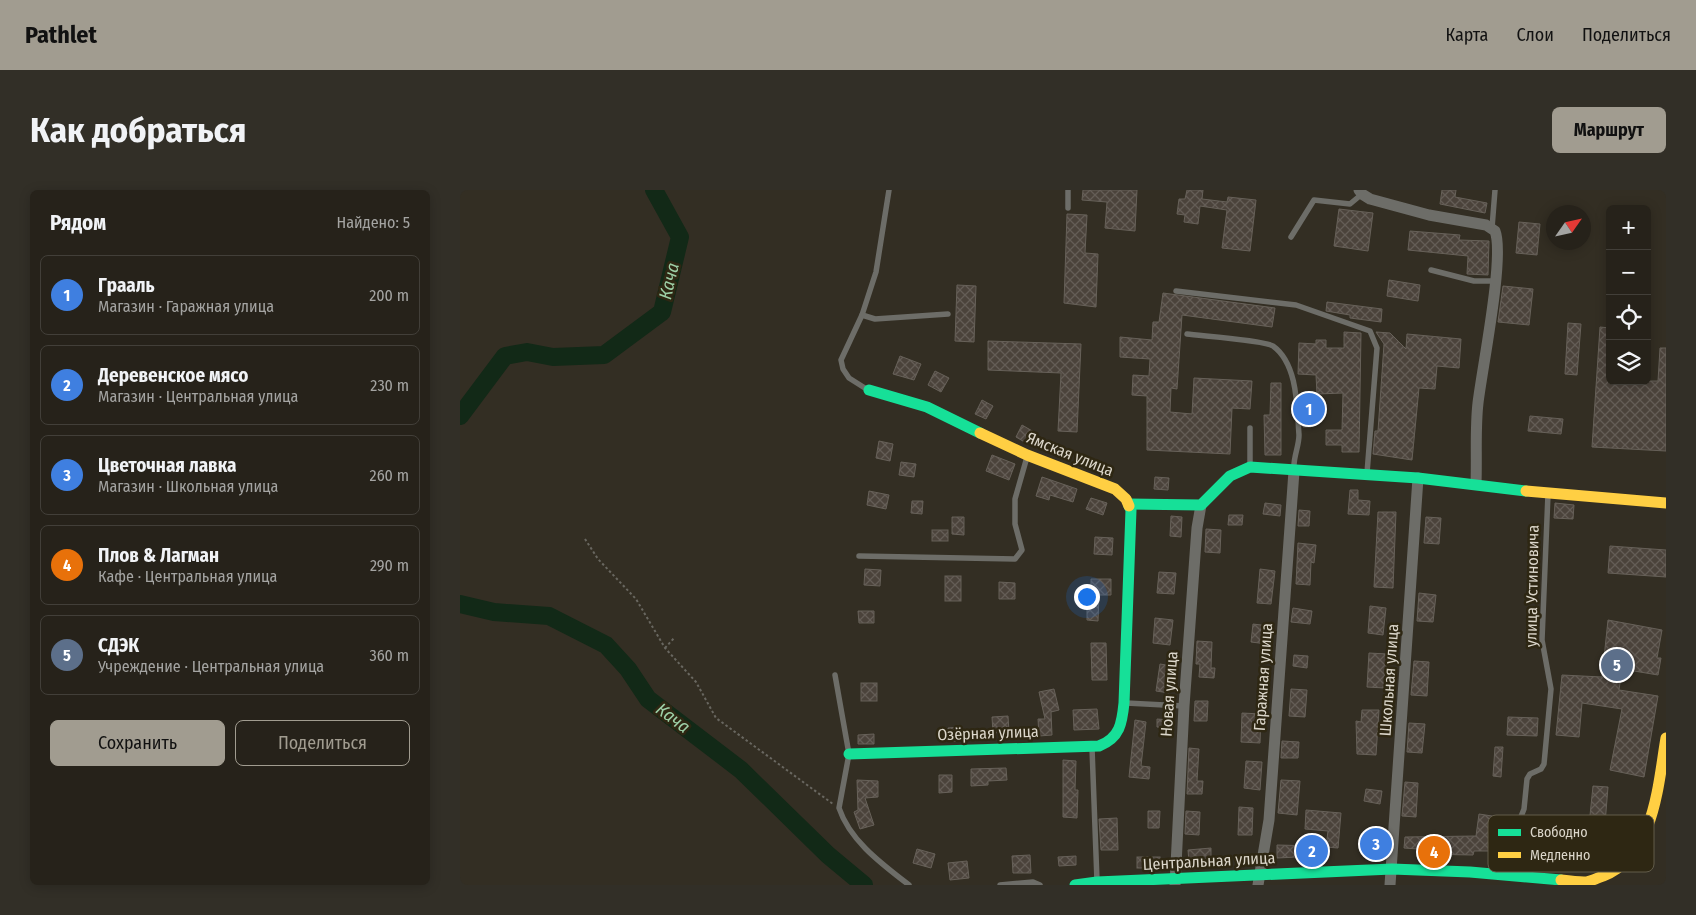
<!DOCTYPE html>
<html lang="ru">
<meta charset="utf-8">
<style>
:root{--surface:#26221a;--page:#322f27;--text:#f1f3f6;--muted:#a4a4a2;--line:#423f39;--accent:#a19c90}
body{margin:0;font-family:"Fira Sans Condensed",sans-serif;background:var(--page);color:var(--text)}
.controls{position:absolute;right:15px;top:15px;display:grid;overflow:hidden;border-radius:8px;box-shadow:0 2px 12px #0003}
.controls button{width:45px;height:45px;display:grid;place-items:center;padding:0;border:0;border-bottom:1px solid var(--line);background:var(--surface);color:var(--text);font:25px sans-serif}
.compass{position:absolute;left:1086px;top:15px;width:45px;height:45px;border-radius:50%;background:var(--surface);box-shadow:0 2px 12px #0003;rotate:56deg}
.you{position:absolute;left:626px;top:406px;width:18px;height:18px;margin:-12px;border:4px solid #fff;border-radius:50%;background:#1a73e8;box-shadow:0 0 0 8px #1a73e833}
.badge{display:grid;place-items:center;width:32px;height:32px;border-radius:50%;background:var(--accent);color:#fff;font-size:16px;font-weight:700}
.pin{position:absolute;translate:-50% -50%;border:2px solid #fff;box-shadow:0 1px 5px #0006}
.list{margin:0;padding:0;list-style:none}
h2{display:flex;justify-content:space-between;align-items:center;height:65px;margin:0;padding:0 20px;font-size:21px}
h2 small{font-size:16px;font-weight:400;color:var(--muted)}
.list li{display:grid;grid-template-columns:32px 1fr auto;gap:15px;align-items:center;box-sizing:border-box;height:80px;margin:0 10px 10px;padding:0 10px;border:1px solid var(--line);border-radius:8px}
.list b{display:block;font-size:19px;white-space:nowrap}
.list p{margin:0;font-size:16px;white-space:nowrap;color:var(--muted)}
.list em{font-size:16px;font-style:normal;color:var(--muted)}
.actions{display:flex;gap:10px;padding:15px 20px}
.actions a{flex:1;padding:11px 0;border:1px solid var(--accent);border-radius:8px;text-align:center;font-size:18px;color:var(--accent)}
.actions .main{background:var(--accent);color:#111}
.icon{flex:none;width:28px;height:28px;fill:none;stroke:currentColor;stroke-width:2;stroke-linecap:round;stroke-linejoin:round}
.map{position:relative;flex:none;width:1206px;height:695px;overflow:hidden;border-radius:8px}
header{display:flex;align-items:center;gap:30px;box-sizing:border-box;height:70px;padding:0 25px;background:var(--accent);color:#111}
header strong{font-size:24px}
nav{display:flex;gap:28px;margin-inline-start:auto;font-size:18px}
.intro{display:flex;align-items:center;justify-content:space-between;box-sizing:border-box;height:120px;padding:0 30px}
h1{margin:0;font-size:35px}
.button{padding:12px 22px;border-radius:8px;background:var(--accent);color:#111;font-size:18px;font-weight:700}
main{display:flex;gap:30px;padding:0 30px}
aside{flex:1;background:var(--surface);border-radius:8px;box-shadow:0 2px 12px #0003}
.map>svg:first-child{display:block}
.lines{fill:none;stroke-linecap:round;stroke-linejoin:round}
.river{stroke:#122917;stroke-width:18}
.building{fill:url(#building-cross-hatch);stroke:#676159}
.path{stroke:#696760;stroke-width:2;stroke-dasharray:2.5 2.5;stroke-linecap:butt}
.lane{stroke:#6d6d68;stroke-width:5.5}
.street{stroke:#6d6d68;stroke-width:11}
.fast{stroke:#16e098;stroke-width:11}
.slow{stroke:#ffcf43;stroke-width:11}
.labels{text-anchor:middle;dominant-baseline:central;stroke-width:5;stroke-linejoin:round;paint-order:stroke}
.street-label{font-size:16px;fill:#dcd7cb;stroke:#2e2713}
.water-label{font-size:18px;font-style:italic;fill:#9dd0a7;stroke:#2e2713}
.key{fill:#2e2713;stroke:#625c4a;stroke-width:1}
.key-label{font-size:14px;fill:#dcd7cb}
</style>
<header>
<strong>Pathlet</strong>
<nav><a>Карта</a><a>Слои</a><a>Поделиться</a></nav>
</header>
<div class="intro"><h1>Как добраться</h1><a class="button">Маршрут</a></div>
<main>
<aside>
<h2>Рядом<small>Найдено: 5</small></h2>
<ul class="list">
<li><span class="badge" style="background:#3f7fe0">1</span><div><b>Грааль</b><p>Магазин · Гаражная улица</p></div><em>200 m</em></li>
<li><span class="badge" style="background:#3f7fe0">2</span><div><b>Деревенское мясо</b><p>Магазин · Центральная улица</p></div><em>230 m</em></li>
<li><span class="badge" style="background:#3f7fe0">3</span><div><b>Цветочная лавка</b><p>Магазин · Школьная улица</p></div><em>260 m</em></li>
<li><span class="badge" style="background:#e8710a">4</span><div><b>Плов &amp; Лагман</b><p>Кафе · Центральная улица</p></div><em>290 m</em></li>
<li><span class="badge" style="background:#5c6f8a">5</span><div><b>СДЭК</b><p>Учреждение · Центральная улица</p></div><em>360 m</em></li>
</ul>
<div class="actions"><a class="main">Сохранить</a><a>Поделиться</a></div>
</aside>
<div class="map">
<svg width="1206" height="695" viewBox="0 0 1206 695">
<defs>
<pattern id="building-cross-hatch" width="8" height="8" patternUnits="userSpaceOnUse" patternTransform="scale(1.25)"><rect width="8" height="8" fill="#4b433b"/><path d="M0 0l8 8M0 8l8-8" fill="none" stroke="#645d56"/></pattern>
</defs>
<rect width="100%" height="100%" fill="#332e23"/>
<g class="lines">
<g class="river">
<polyline points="0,226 45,166 67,162 93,167 144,165 202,122 220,47 194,0"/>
<polyline points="0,414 34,422 89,426 146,455 168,479 188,509 281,580 368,665 404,695"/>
</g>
</g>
<g class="building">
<polygon points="623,0 677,0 675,41 645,38 647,12 622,10"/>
<polygon points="727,0 743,0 742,9 767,12 768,7 796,10 790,61 762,58 767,20 740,16 738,34 724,32 725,25 717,24 719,9 725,9"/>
<polygon points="982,0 996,0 995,7 1027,13 1025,23 980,14"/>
<polygon points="879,19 913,23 908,61 874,56"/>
<polygon points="607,24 627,25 625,63 638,64 636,117 604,113"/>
<polygon points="1059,32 1080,34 1077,65 1056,63"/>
<polygon points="950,41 1000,45 999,50 1029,51 1028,85 1007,84 1008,66 948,60"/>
<polygon points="929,90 960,95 958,111 927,106"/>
<polygon points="497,95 516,96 514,152 495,151"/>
<polygon points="1043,96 1073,99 1069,135 1038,132"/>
<polygon points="703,103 815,118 812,137 722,125 717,199 711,198 710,222 732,224 734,188 792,191 790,219 772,218 770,264 687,260 687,206 672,205 673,185 689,186 690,169 660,167 660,147 692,150 693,132 699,132"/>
<polygon points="867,112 922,119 921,132 890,128 890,125 866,121"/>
<polygon points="1108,133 1121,134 1117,185 1105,184"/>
<polygon points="1140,137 1150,138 1150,191 1198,191 1200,158 1206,158 1206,261 1132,257"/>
<polygon points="884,142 901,143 899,262 882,262 882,255 866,255 866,240 882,240 883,203 857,204 856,185 838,184 839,153 856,154 856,150 866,150 866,158 884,158"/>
<polygon points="916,142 930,143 946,159 947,144 1001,149 999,178 977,176 975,199 959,198 952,270 913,264 915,241 918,241 924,154"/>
<polygon points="528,151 621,154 617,242 598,241 601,183 528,180"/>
<polygon points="440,166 461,174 454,190 433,184"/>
<polygon points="475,181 489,188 481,202 468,195"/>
<polygon points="811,193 821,193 821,265 805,265 804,225 810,225"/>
<polygon points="522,210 533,216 526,229 515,224"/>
<polygon points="842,220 851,220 851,237 843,237"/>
<polygon points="1070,226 1103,229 1101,244 1068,241"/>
<polygon points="562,235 574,242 568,254 556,247"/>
<polygon points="419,251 433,254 430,271 416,268"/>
<polygon points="532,265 555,274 549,290 526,281"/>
<polygon points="441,272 456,274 454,287 439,285"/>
<polygon points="582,287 617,299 613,312 590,305 589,310 576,306"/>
<polygon points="695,287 709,288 708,300 694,299"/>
<polygon points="890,300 898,300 898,310 910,311 909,325 888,324"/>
<polygon points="409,301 429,305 426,319 407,315"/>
<polygon points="631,308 647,313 643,325 626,319"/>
<polygon points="452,311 463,311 462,324 451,323"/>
<polygon points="805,313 821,315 820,326 803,324"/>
<polygon points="1095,313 1114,315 1113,329 1094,328"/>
<polygon points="839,320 850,321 849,336 838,336"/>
<polygon points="918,322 936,322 933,398 914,397"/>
<polygon points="769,325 783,325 782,335 768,335"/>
<polygon points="711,326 722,327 721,347 710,346"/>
<polygon points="492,327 504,327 504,345 492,344"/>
<polygon points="966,327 981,328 979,354 964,353"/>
<polygon points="746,339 761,340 760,363 745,362"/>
<rect x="472" y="340" width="16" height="11"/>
<polygon points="635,347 653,348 652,365 634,364"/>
<polygon points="838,353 856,355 854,373 851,372 850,395 836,394"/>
<polygon points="1150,356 1206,360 1206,387 1148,383"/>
<polygon points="405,379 421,380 420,396 404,395"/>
<polygon points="800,379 815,381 811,414 797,413"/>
<polygon points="699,382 716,383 714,404 697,403"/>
<rect x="485" y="386" width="16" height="25"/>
<polygon points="631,389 651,389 651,405 639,405 638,431 627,430 627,417 631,417"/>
<polygon points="539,392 555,393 555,409 539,409"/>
<polygon points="959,403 976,405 973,432 957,431"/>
<polygon points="910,416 926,418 923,445 908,443"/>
<polygon points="833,418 852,421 850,434 831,432"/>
<polygon points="398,421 414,421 414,433 399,433"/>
<polygon points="695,428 713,430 710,455 693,453"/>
<polygon points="1148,430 1202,440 1197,468 1201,468 1198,485 1162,479 1159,500 1198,506 1184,587 1150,580 1162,519 1122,513 1119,547 1096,545 1102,485 1142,487"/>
<polygon points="793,434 809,436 807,454 791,452"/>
<polygon points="737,451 752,452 751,478 755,478 754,488 739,487 740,474 736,474"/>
<polygon points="631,453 646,453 647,490 632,490"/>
<polygon points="909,463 927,464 925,498 907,497"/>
<polygon points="834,465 848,466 847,478 833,476"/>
<polygon points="954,471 969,472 967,506 951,505"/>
<polygon points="700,474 712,476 709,503 696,501"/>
<rect x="401" y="493" width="16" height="18"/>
<polygon points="594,499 599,520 591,522 592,545 579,546 578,529 585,529 579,502"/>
<polygon points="831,499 847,500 845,527 829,526"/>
<polygon points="735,511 748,511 747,531 734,531"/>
<polygon points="637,519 639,539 614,540 613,520"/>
<polygon points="902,520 919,520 916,565 897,564 896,531 901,532"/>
<polygon points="782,523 801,524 800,553 781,552"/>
<polygon points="548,526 549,542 533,543 532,527"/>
<polygon points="1048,527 1078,528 1077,546 1047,545"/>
<polygon points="697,529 710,530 709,538 697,537"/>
<polygon points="675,530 686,532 681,576 690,577 689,589 669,587"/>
<polygon points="949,533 965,534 962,563 947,562"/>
<polygon points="500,537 500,551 488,551 488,538"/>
<polygon points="414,544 414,554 398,554 398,545"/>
<polygon points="822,551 839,552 838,568 821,568"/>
<polygon points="1035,557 1043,557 1041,587 1033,586"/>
<polygon points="729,558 739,559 737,591 743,591 742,604 727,604"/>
<polygon points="603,570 616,571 615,600 618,600 617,628 603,627"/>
<polygon points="786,571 802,572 800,600 784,598"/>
<polygon points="546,578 547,590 528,591 528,595 511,596 511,579"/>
<polygon points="479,585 492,585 492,602 479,603"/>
<polygon points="397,590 418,591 418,607 405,608 414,635 400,639 394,622 398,620"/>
<polygon points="821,590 840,591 837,625 818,623"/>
<polygon points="945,592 958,593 956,627 942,626"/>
<polygon points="1133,596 1148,597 1144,646 1128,645"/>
<polygon points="906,599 922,601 920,614 904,611"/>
<polygon points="779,617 793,618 792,645 778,645"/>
<polygon points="846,620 881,623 878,658 866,657 868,641 845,639"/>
<polygon points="688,621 700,621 699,638 688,638"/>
<polygon points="726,621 740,622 739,645 725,644"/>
<polygon points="1019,624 1045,628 1042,653 1047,654 1046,666 1032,665 1032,661 1014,661 1013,665 958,664 958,659 944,658 945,647 1016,646"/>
<polygon points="657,628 658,660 641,660 639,629"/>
<polygon points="910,648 924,649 923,660 909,659"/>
<polygon points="817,655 857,656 857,666 817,668"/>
<polygon points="751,658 751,670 729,672 728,660"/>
<polygon points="457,659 475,664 471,678 453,673"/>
<polygon points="570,665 571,683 553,683 552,666"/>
<polygon points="616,666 616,675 599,676 598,667"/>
<rect x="677" y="667" width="23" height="11"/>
<polygon points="507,671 509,688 490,690 488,673"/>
</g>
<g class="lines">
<g class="path">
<polyline points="125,349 138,369 176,409 205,458 236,492 256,528 373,614"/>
<polyline points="205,458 215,447"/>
</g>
<g class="lane">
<polyline points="608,18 608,0"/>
<polyline points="1032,38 1035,0"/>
<polyline points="831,47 854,10 890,14 902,4"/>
<polyline points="971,80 1014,91 1035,91"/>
<polyline points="716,101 836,115 910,141 917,158 907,283"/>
<polyline points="402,125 415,129 488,124"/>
<path d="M727 144C742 146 804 150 813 156 838 174 837 218 839 245 839 257 833 267 834 279"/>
<polyline points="408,200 389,188 383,179 381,170 402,125 416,82 429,0"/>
<polyline points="790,238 790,276"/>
<polyline points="399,366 555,369 562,360 555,334 555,309 567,267"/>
<path d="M375 485 389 564 379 618C390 651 422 674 449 695"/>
<polyline points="666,513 724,516"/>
<polyline points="632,558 637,691"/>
<polyline points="1050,685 1052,649 1064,619 1067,589 1070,584 1081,579 1084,574 1091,499 1082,450 1088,304"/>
<polyline points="540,695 573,692 580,695"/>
</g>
<g class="street">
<path d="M899 0 902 4 910 9 969 25 1026 35 1035 41C1045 66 1022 179 1018 213 1015 239 1017 267 1016 293"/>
<polyline points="715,695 724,516 737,338 741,315"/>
<polyline points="798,695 809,630 834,281"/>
<polyline points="930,695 958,288"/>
</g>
<g class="fast">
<polyline points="409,200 467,217 520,243"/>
<polyline points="669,314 741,315 770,286 790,277 958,288 1066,301"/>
<path d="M389 564 639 556C660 548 662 533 664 513L671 320 669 316"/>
<polyline points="615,695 637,692 932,679 1010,682 1101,690"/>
</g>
<g class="slow">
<polyline points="520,243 567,265 655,299 666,309 669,316"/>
<polyline points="1066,301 1206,313"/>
<path d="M1101 690C1109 691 1117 692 1124 692 1130 692 1137 688 1143 686 1195 666 1198 594 1206 548"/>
</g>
</g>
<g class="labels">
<g class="street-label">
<text transform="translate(610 264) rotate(22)">Ямская улица</text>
<text transform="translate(1072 396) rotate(-89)">улица Устиновича</text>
<text transform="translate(803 487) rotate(-86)">Гаражная улица</text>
<text transform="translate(929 490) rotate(-86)">Школьная улица</text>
<text transform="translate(709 504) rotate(-86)">Новая улица</text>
<text transform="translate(528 543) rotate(-2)">Озёрная улица</text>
<text transform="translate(749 671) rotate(-3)">Центральная улица</text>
</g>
<g class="water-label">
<text transform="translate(209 91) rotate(-77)">Кача</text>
<text transform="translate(213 528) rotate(37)">Кача</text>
</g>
</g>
<rect x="1028" y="625" width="166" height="57" rx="8" class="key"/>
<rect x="1038" y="639" width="23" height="7" fill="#16e098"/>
<rect x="1038" y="662" width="23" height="6" fill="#ffcf43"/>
<g class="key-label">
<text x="1070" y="647">Свободно</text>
<text x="1070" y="670">Медленно</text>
</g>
</svg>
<div class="controls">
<button>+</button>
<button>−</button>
<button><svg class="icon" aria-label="locate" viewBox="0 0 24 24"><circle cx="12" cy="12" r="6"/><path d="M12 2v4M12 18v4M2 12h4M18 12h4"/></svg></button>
<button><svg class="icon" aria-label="layers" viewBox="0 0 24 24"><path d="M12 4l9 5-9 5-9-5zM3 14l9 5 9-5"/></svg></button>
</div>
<svg class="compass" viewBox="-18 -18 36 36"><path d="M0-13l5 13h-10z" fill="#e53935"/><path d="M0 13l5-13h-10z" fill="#a4a4a2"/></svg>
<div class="you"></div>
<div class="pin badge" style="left:849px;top:219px;background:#3f7fe0">1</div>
<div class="pin badge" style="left:852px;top:661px;background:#3f7fe0">2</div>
<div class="pin badge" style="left:916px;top:654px;background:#3f7fe0">3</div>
<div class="pin badge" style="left:974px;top:662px;background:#e8710a">4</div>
<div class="pin badge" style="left:1157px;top:475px;background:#5c6f8a">5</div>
</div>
</main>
